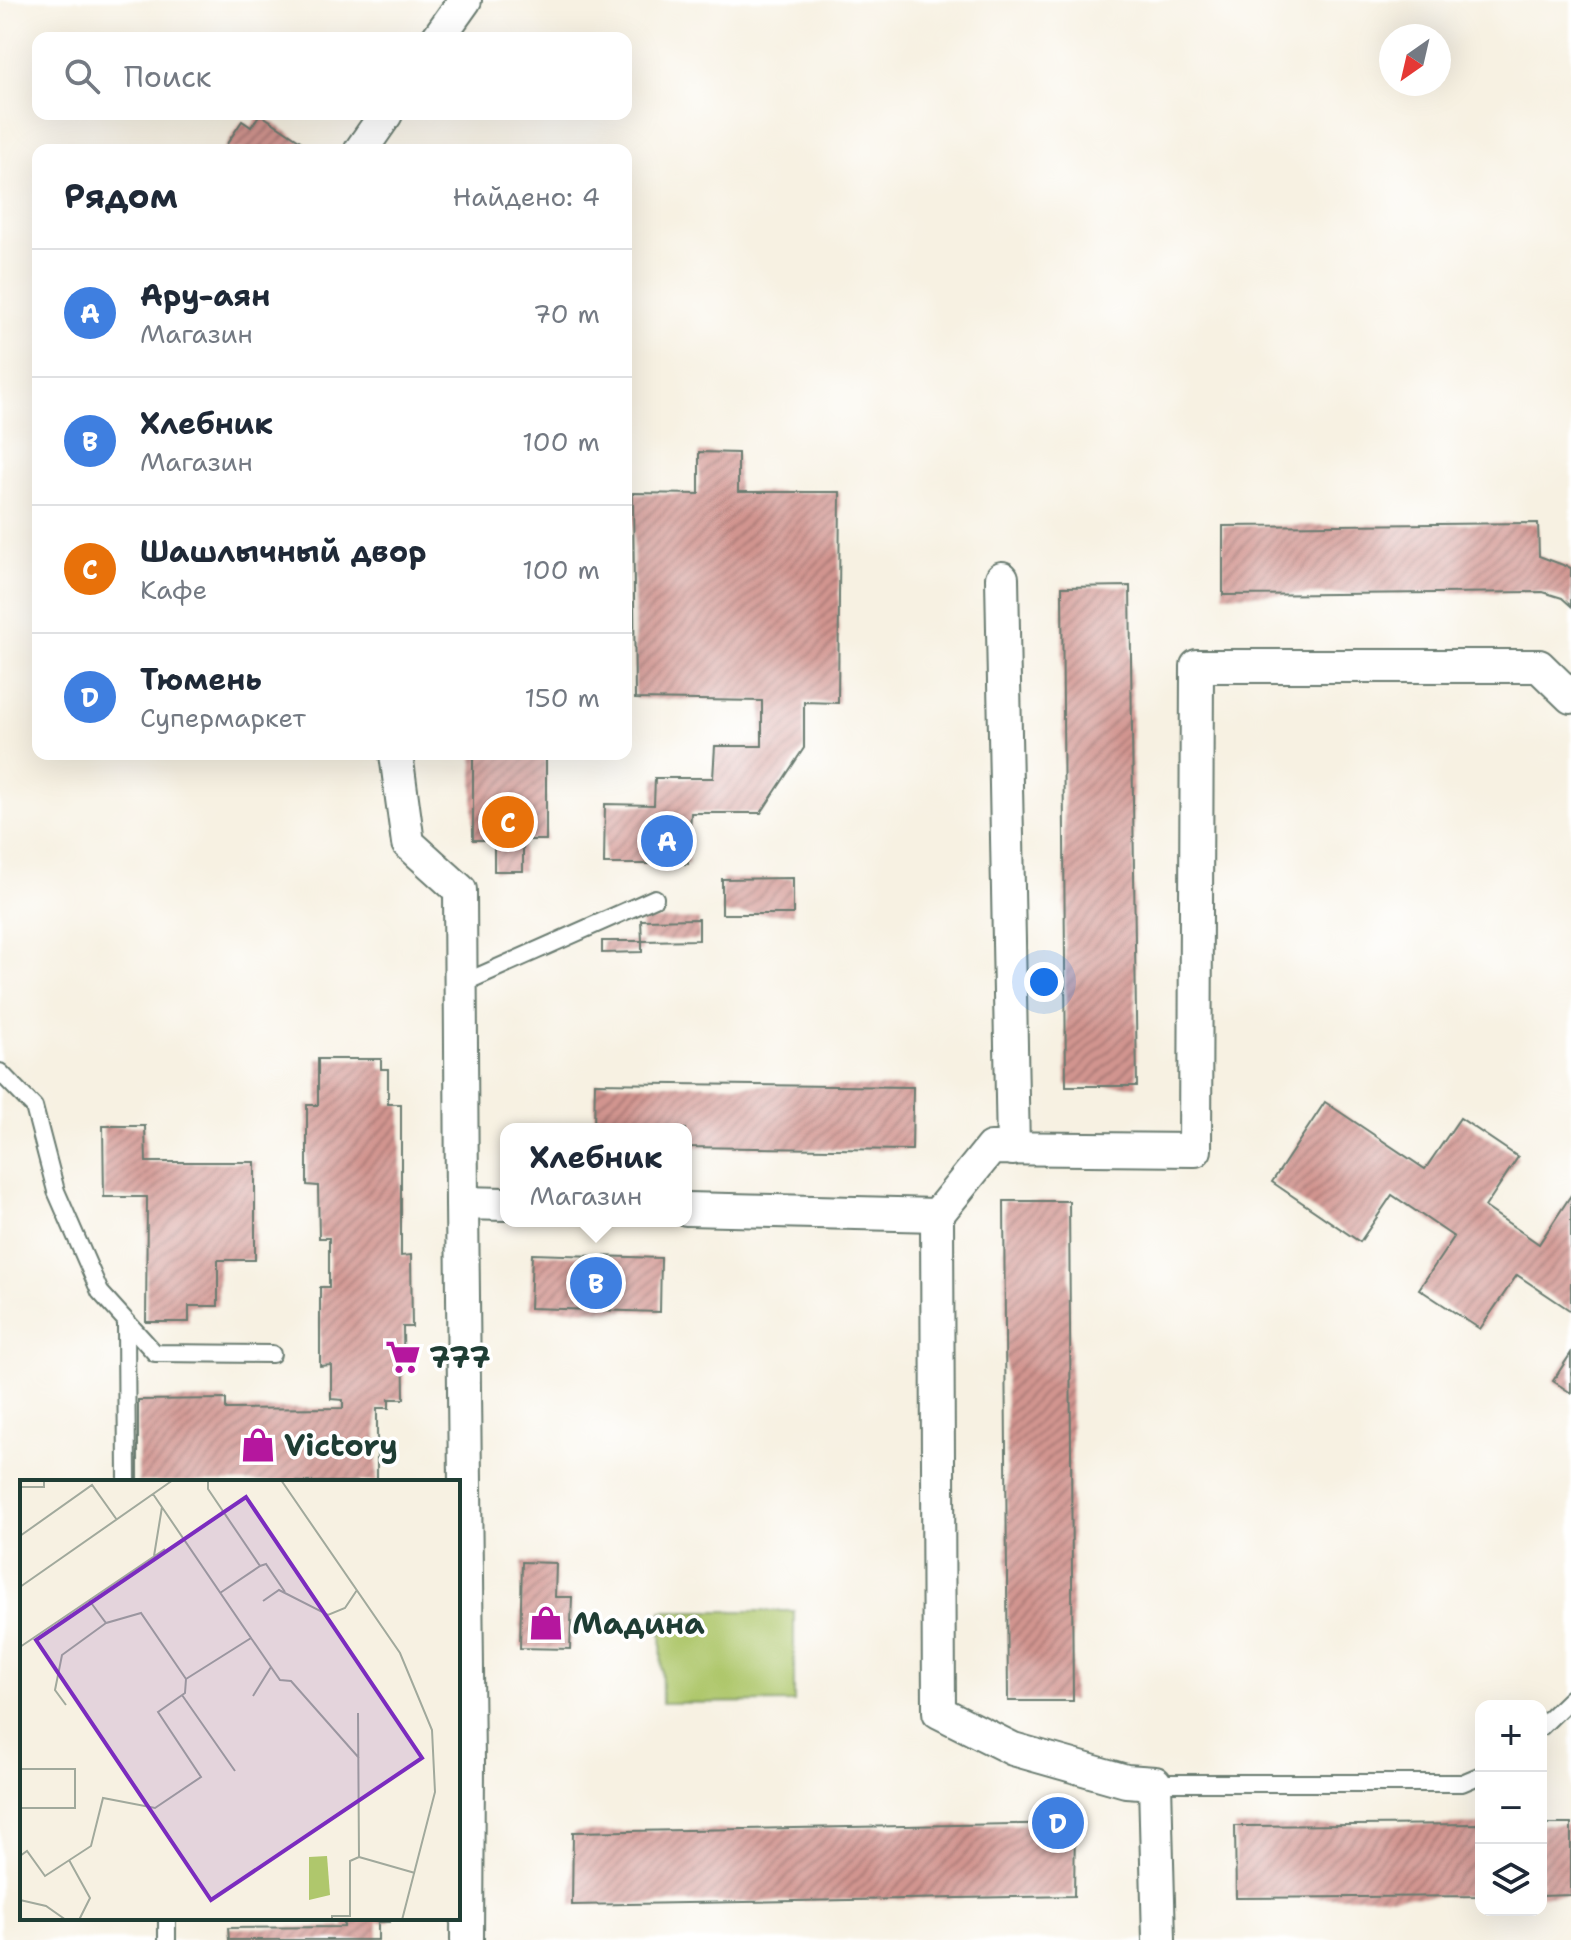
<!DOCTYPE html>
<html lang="ru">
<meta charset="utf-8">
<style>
:root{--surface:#fff;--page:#f2f2f3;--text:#1f2937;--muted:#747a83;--line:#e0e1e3;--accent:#b5179e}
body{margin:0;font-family:"Shantell Sans",sans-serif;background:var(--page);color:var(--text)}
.controls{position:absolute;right:24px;bottom:24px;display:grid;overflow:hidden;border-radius:16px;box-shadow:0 8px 32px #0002}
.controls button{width:72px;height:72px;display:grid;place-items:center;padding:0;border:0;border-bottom:2px solid var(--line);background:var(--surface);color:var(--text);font:40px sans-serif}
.compass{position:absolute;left:1379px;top:24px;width:72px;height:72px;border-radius:50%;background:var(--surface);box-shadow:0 8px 32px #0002;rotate:214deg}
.you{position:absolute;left:1044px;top:982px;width:28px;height:28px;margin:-20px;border:6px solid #fff;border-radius:50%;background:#1a73e8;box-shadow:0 0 0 12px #1a73e833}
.badge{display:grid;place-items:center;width:52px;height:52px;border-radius:50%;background:var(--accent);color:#fff;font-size:26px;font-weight:700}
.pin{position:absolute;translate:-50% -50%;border:4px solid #fff;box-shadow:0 2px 8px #0006}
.popup{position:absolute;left:500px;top:1123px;width:192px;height:104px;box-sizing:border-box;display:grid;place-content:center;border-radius:16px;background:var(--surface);filter:drop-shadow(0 2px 6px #0005);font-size:26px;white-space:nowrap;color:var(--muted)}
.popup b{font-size:30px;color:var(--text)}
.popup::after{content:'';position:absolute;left:50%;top:100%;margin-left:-16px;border:16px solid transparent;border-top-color:var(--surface)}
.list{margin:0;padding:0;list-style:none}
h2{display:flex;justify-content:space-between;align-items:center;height:104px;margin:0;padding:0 32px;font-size:34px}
h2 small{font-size:26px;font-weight:400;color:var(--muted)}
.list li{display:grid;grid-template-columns:52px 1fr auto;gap:24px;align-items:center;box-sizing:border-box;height:128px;padding:0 32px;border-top:2px solid var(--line)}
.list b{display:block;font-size:30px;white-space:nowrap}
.list p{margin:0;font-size:26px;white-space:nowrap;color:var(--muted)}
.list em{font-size:26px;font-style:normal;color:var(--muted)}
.icon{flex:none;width:44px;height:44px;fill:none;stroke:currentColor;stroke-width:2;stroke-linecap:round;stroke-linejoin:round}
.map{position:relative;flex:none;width:1571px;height:1940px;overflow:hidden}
.search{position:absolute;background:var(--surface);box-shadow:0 8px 32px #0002;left:32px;top:32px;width:600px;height:88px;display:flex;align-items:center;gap:20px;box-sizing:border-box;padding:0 28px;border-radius:16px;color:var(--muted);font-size:30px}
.panel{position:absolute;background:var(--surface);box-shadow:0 8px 32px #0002;left:32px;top:144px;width:600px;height:616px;border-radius:16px}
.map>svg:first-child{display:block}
.park{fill:#afc76c;stroke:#678250;stroke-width:2}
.building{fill:url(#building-hatch)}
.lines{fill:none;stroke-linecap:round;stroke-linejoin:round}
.lane-casing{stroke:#6b7c71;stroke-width:20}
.street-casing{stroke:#6b7c71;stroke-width:36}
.lane{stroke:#fff;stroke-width:16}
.street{stroke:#fff;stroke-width:32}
.labels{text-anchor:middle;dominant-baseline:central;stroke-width:7;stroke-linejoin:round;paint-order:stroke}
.poi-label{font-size:30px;font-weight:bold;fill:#1f3d34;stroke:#fff;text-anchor:start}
.inset-road{fill:none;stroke:#a1a99c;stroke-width:2}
.view{fill:#7b2cbf;fill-opacity:0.15;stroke:#7b2cbf;stroke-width:4}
.inset-edge{fill:none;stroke:#1f3d34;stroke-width:4}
</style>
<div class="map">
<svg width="1571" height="1940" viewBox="0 0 1571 1940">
<defs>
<pattern id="building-hatch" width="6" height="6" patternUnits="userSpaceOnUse" patternTransform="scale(2)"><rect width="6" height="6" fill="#d1948f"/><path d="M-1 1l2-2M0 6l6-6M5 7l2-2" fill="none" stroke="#a97a76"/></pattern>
</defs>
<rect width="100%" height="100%" fill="#fff"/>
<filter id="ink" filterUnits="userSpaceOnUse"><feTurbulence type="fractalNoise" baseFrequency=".0125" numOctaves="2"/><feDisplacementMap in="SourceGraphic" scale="16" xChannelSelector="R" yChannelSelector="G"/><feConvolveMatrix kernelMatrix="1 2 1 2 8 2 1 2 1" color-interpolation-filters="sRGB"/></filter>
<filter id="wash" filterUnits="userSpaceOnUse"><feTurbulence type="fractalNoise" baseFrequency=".006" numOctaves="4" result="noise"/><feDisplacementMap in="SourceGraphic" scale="32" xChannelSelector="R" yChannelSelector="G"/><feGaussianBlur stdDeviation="1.8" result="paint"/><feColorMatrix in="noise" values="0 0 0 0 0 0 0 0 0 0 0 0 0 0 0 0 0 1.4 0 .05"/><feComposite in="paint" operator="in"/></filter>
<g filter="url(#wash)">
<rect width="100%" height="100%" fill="#f7f1e2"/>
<polygon class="park" points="661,1611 794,1611 794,1702 662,1703"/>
<g id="blocks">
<g class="building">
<polygon points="260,114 314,150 223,150 242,121 251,127"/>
<polygon points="699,452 738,453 738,492 840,492 838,703 804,702 804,748 761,813 691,813 688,864 604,864 605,804 654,805 655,778 713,778 715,746 762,746 762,701 635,699 633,493 699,494"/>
<polygon points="1538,523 1539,556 1571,568 1571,606 1562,598 1543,592 1223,595 1223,526"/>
<polygon points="1130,586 1137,1086 1066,1086 1062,587"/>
<polygon points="473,754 546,754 546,840 523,840 523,871 494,871 494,840 473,840"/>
<polygon points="793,878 793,914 722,914 722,879"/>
<polygon points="699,919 699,940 642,941 642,952 602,953 602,941 642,941 641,920"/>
<polygon points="318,1059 381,1059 381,1069 388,1069 388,1104 401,1104 401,1256 411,1255 412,1327 403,1327 404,1399 389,1399 389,1408 377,1408 377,1482 138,1482 138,1400 226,1399 226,1409 343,1408 343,1400 331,1399 331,1365 320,1366 320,1287 329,1287 329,1238 319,1238 318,1186 307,1185 307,1105 318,1105"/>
<polygon points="595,1083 913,1087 912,1150 686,1147 686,1129 594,1129"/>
<polygon points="1325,1102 1425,1169 1460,1118 1518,1157 1485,1207 1539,1244 1571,1195 1571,1311 1517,1275 1480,1329 1419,1289 1454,1237 1392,1195 1360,1242 1272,1182"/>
<polygon points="103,1126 145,1126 146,1162 255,1162 255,1260 218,1260 218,1306 189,1306 189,1322 146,1322 147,1197 104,1197"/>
<polygon points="1004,1201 1069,1201 1073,1701 1008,1701"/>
<polygon points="532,1254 661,1258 660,1312 530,1308"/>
<polygon points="1571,1353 1571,1393 1553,1381"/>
<polygon points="522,1562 556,1563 555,1597 572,1597 570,1649 520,1648"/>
<polygon points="1075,1823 1074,1896 572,1905 573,1832"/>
<polygon points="1481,1824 1481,1896 1236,1898 1235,1826"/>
<polygon points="1541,1824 1571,1824 1571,1895 1541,1896"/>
<polygon points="344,1918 390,1918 390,1922 378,1922 378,1940 229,1940 228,1928 344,1927"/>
</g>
</g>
</g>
<g filter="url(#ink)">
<use href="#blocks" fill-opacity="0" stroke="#6b7c71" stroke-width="2"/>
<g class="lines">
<g class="lane-casing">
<g id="lane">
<polyline points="461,984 655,898"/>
<polyline points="0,1072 34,1107 56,1191 100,1292 155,1353 272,1354"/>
<polyline points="126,1322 127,1482"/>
<polyline points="1541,1727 1571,1698"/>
<polyline points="1155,1783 1462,1783 1481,1775"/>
<polyline points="167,1918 167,1940"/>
</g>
</g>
<g class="street-casing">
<g id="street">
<polyline points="438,38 465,0"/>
<polyline points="361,150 386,114"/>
<polyline points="1002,578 1013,1149"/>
<polyline points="396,754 408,843 460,890 462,1203"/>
<polyline points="686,1209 937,1215 991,1148 1195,1150 1197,666 1539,666 1571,697"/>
<polyline points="937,1215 939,1712 1013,1749 1126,1781 1155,1783 1159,1940"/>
<polyline points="467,1940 468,1763 462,1203 506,1204"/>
</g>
</g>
<use href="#lane" class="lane"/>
<use href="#street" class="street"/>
</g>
</g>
<defs>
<g id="supermarket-bare" transform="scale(2.76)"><path d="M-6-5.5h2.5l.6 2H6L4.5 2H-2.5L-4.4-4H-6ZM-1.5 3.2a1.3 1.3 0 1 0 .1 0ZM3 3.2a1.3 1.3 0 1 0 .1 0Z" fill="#b5179e" stroke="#fff" stroke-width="2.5" paint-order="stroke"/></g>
<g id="shop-bare" transform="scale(2.76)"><path d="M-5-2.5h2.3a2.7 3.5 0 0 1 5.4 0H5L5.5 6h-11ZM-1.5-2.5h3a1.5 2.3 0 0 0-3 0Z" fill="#b5179e" stroke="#fff" stroke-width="2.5" paint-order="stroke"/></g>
</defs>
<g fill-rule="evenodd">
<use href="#supermarket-bare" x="403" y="1357"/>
<use href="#shop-bare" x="258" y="1445"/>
<use href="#shop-bare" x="546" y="1623"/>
</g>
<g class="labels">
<g class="poi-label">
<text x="429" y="1357">777</text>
<text x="284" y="1445">Victory</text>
<text x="572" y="1623">Мадина</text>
</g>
</g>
<g transform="translate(20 1480)">
<rect width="440" height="440" fill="#f7f1e2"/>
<path d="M307 376 310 415 289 420V377Z" fill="#afc76c"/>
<path class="inset-road" d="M188 0V9L240 86 200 113M261 0 380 173 412 250 415 312 382 440M0 7H24V0M0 56 72 5 97 40M134 76 142 27M240 86 246 84 265 112M0 107 153 0M69 120 86 143 121 133 166 199M243 121 259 110 308 135 325 128 337 110M231 158 260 200 271 201 339 278M0 167 145 69M162 215 215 291M233 216 251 187M46 225 35 210 42 175 86 143M0 289H55V328H0M0 376 7 371 25 396 71 366 83 318 135 328 181 297 138 232 165 213 166 199 231 158 133 14M339 377 395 393M49 380 70 418 59 440M0 420 26 426 46 440M312 440V436H330V381L339 377 338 233"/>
<path class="view" d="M226 17 402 278 191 420 16 160Z"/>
<rect width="440" height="440" class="inset-edge"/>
</g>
</svg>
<div class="controls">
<button>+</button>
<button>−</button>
<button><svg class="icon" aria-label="layers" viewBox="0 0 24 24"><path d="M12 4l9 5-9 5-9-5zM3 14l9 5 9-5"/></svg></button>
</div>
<svg class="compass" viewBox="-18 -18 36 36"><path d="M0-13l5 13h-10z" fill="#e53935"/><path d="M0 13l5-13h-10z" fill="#747a83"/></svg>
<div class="you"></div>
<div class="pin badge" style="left:667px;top:841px;background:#3f7fe0">A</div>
<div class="pin badge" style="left:596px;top:1283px;background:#3f7fe0">B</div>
<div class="popup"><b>Хлебник</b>Магазин</div>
<div class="pin badge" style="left:508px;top:822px;background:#e8710a">C</div>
<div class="pin badge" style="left:1058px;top:1823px;background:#3f7fe0">D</div>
<div class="search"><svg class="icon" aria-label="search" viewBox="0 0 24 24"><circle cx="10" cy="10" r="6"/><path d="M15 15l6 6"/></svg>Поиск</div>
<section class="panel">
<h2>Рядом<small>Найдено: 4</small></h2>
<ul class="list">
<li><span class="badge" style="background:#3f7fe0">A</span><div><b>Ару-аян</b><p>Магазин</p></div><em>70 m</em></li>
<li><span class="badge" style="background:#3f7fe0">B</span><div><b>Хлебник</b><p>Магазин</p></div><em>100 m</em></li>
<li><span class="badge" style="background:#e8710a">C</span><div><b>Шашлычный двор</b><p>Кафе</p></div><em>100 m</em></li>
<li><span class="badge" style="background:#3f7fe0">D</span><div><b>Тюмень</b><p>Супермаркет</p></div><em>150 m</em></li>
</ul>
</section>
</div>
